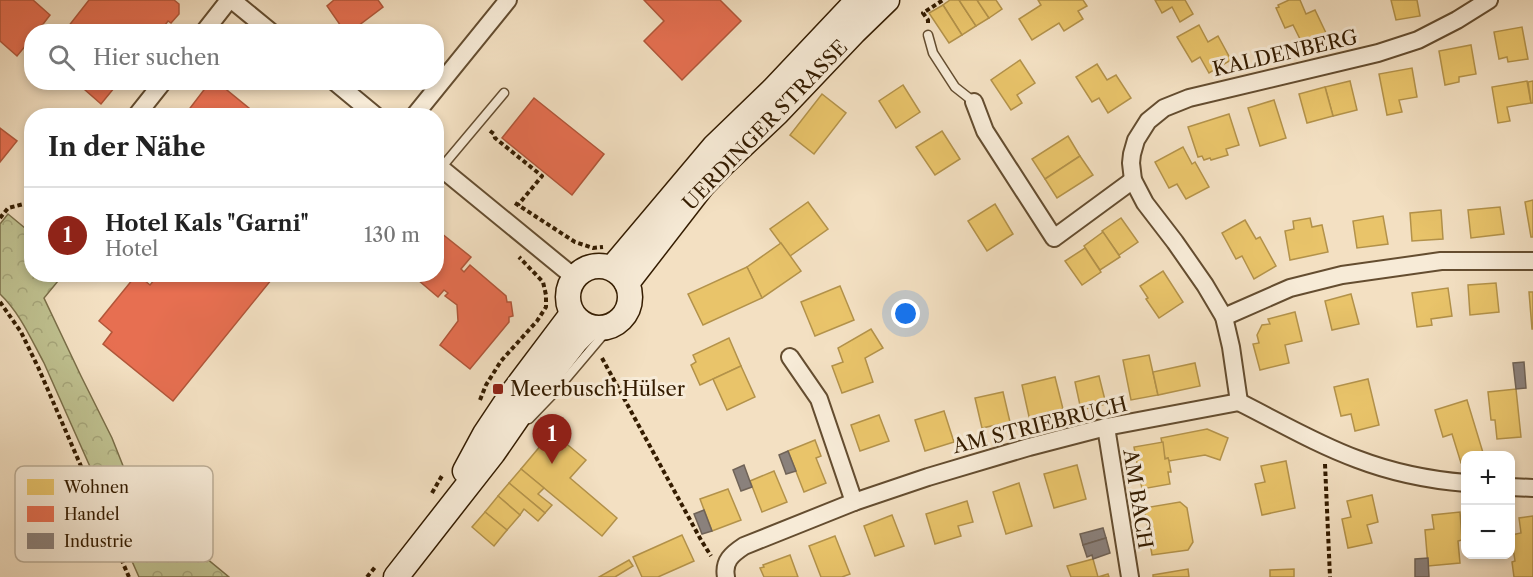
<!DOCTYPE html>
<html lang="de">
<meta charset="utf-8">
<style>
:root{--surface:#fff;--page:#f6f6f6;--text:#222;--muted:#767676;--line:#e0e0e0;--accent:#8f2418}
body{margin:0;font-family:"Libre Caslon Text",serif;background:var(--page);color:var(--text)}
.controls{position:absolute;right:18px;bottom:18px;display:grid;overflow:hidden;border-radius:12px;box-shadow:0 3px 9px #0003}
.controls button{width:54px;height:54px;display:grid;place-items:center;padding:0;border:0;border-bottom:2px solid var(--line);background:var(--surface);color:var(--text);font:30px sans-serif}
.you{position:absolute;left:906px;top:314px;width:21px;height:21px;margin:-15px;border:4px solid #fff;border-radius:50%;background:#1a73e8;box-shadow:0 0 0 9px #1a73e833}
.badge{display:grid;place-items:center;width:39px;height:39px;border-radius:50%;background:var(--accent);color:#fff;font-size:20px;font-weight:700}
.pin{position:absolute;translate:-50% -50px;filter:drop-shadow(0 2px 3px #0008)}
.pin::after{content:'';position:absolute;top:32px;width:21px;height:18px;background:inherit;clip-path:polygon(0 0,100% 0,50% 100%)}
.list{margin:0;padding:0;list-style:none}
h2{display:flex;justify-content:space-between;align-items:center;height:78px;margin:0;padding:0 24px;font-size:26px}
h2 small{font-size:20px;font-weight:400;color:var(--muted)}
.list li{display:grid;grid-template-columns:39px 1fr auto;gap:18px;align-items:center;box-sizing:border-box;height:96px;padding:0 24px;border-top:2px solid var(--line)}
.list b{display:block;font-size:22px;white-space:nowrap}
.list p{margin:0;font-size:20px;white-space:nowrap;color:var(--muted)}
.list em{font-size:20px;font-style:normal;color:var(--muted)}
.icon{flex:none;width:33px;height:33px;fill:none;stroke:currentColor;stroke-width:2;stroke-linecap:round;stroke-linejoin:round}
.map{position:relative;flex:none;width:1533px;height:577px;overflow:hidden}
.search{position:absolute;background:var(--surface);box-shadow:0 3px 9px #0003;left:24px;top:24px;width:420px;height:66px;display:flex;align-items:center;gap:15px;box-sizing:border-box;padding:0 21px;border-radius:24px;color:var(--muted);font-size:22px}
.panel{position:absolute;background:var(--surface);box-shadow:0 3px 9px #0003;left:24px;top:108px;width:420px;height:174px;border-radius:24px}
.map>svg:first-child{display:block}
.forest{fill:url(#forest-crowns);stroke:#7a6e48;stroke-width:1.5}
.homes{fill:#e9c46a;stroke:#b3924a;stroke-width:1.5}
.shops{fill:#e76f51;stroke:#b15639;stroke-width:1.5}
.industry{fill:#8a817c;stroke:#706357;stroke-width:1.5}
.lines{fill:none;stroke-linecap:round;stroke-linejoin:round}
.lane-casing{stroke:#644d30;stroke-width:11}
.street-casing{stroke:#644d30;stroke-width:20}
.secondary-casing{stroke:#341c00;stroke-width:27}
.path{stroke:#341c00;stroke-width:4;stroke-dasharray:4.5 3;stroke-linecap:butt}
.lane{stroke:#f7ebd7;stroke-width:8}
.street{stroke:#f7ebd7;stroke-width:16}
.secondary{stroke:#f7ebd7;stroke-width:24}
.poi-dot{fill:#8f2418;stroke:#f7ebd7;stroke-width:2}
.labels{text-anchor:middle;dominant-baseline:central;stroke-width:6;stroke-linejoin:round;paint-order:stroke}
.street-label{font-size:20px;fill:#341c00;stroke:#f7ebd7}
.poi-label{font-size:20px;fill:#341c00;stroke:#f7ebd7;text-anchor:start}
.key{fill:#f7ebd7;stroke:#bcad96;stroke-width:1.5}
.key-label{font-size:16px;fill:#341c00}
</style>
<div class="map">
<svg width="1533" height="577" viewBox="0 0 1533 577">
<defs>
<pattern id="forest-crowns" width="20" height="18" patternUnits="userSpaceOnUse" patternTransform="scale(1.5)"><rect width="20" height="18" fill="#bfc190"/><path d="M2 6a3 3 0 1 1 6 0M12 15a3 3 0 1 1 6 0" fill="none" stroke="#a5a57a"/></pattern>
</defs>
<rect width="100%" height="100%" fill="#f3e0c2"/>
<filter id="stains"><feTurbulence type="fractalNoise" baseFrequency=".00333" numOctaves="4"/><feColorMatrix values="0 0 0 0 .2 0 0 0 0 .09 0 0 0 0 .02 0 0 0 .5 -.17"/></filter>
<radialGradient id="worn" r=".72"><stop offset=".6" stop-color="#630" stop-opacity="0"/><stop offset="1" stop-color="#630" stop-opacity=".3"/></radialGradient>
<path class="forest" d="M8 214 31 233 32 274 63 275 44 298 81 376 112 438 137 501 229 577H139L44 363C31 339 20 313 0 294V224Z"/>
<g class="homes">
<polygon points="950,0 959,0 976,26 962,35 943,5"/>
<polygon points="959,0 977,0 989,18 976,26"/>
<polygon points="977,0 996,0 1002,9 989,18"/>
<polygon points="1038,0 1083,0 1087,6 1078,11 1083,19 1064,31 1059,23 1032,40 1019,19 1041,5"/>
<polygon points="1155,0 1185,0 1193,14 1180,22 1172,7 1162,13"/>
<polygon points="1289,0 1300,0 1306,14 1315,10 1327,35 1303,45 1293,25 1285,28 1276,8 1279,7 1278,5"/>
<polygon points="1391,0 1417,0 1420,16 1396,20"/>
<polygon points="943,5 962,35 949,43 929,13"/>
<polygon points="1199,25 1208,42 1218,36 1231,60 1209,73 1200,57 1192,62 1177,37"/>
<polygon points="1522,27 1528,59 1508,62 1507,57 1499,59 1494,32"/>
<polygon points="1471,45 1476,74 1459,77 1459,82 1445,85 1439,51"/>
<polygon points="1020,60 1035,83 1017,95 1022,103 1011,110 991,80"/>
<polygon points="1097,64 1107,80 1116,75 1131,98 1108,113 1099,98 1092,102 1076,77"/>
<polygon points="1412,68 1417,97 1399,100 1402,112 1387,115 1379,74"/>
<polygon points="1350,81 1357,110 1333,116 1325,87"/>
<polygon points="1527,81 1531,103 1507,107 1510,121 1498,123 1492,87"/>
<polygon points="1533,81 1533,103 1531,103 1528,82"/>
<polygon points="903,85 920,112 896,128 879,101"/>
<polygon points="1325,87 1333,116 1307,123 1299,94"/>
<polygon points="822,94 846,113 814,154 790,135"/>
<polygon points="1274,100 1286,138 1260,146 1248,108"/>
<polygon points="1229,114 1239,145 1226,149 1228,155 1211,160 1210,158 1204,160 1202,156 1198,157 1188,127"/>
<polygon points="942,131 960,159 935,175 916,147"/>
<polygon points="1068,136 1080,156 1045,179 1032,159"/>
<polygon points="1183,147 1192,164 1195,162 1209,187 1186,199 1177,184 1169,188 1155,162"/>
<polygon points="1080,156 1093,175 1057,198 1045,179"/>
<polygon points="1533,200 1533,237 1531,237 1525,202"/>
<polygon points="808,202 828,229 790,256 770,229"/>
<polygon points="995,204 1013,234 987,251 968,221"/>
<polygon points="1500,207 1504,234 1471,238 1468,210"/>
<polygon points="1441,210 1443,239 1412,241 1410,213"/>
<polygon points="1383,216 1388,244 1357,248 1353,221"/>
<polygon points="1121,218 1138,242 1119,255 1102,231"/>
<polygon points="1310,218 1312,227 1322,225 1328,252 1290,260 1285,231 1294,229 1293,221"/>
<polygon points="1245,220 1256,239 1260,237 1276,266 1254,279 1242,256 1236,259 1222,233"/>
<polygon points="1103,232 1120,257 1100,270 1084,246"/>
<polygon points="781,243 801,271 762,298 747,267"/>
<polygon points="1085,248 1101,272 1082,285 1065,261"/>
<polygon points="747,267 762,298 703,325 688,294"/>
<polygon points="1163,271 1183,302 1159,318 1146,299 1148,298 1140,286"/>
<polygon points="1496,283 1499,312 1470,315 1468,285"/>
<polygon points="840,286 854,320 815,336 801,302"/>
<polygon points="1448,288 1452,316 1431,319 1432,325 1417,327 1412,293"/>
<polygon points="1529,292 1533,292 1533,329 1532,329"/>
<polygon points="1351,294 1359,324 1332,330 1325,301"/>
<polygon points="1295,312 1302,341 1285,345 1289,363 1260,370 1253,344 1259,343 1257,335 1262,325 1270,324 1268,319"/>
<polygon points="871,329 883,348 865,358 873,382 842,393 832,366 843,362 838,348"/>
<polygon points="729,338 741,366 700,385 691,365 696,362 693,355"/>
<polygon points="1149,355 1158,395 1131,400 1123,360"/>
<polygon points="1195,363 1200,386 1158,395 1153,372"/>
<polygon points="741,366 755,397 727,410 713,379"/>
<polygon points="1099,376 1106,404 1081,410 1075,382"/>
<polygon points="1055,377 1063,409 1048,412 1049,417 1030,421 1022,385"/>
<polygon points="1368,379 1379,425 1355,431 1351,414 1341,416 1334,387"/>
<polygon points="1516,389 1521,437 1497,439 1495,420 1491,420 1488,392"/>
<polygon points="1003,392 1010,422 982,428 975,398"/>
<polygon points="1467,400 1484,456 1466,456 1466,462 1461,463 1452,434 1443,437 1435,410"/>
<polygon points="944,411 954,442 925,451 915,420"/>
<polygon points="879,415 889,441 860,451 851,425"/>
<polygon points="1207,429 1228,438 1220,460 1205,455 1169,461 1168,458 1165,459 1161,438"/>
<polygon points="552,432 586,460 570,478 617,518 602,536 521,469"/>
<polygon points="815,440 821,456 816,458 826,483 804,492 788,451"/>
<polygon points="1163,442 1165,459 1168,458 1169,461 1171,472 1168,472 1170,484 1142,489 1134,447"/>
<polygon points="1286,461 1295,508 1262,515 1255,484 1265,482 1261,466"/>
<polygon points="1077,465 1086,499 1054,508 1044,474"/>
<polygon points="521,469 544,488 538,494 552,505 545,513 509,483"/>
<polygon points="774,471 787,502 762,512 750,481"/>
<polygon points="509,483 545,513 538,521 524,509 520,515 498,496"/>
<polygon points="1019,483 1032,526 1006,534 993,492"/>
<polygon points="728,489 741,520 712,531 700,499"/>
<polygon points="1372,495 1378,522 1367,525 1372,543 1348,548 1342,519 1351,517 1347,501"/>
<polygon points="498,496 520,515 507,530 485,512"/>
<polygon points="967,501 973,522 958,526 961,536 935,544 926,514"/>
<polygon points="1180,502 1187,508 1193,542 1188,550 1152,555 1144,508"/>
<polygon points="485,512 507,530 494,546 472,527"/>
<polygon points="1460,512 1462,540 1458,541 1460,563 1428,566 1425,530 1434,529 1432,515"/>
<polygon points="892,515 904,546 875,556 864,526"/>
<polygon points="1533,516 1533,577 1514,577 1512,562 1515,561 1511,535 1521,533 1519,518"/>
<polygon points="682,535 694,561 658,577 642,577 633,557"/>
<polygon points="835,536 850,574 842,577 821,577 809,546"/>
<polygon points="790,555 798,577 764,577 760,568 764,567 763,565"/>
<polygon points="1093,559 1098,577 1108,574 1109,577 1071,577 1067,566"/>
<polygon points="629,560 633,566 615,577 599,577"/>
<polygon points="1188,569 1189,577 1153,577 1153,575"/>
<polygon points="1294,569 1294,577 1270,577 1270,570"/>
</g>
<g class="shops">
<polygon points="0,0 33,0 50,15 37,32 32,32 32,38 17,56 0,41"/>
<polygon points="89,0 174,0 179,4 179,14 171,23 168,21 160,32 64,32"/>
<polygon points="334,0 378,0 383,7 350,32 345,32 327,6"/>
<polygon points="644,0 720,0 741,21 682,80 644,41 664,21"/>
<polygon points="76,82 119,82 101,104"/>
<polygon points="210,82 217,82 250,109 245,116 184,116"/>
<polygon points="534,98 604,154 572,195 502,138"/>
<polygon points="0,128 17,141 0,162"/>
<polygon points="436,229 471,257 461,269 464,272 470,265 506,296 507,302 511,302 513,316 509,317 509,322 470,369 440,345 458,321 457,305 445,296 448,293 444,290 438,297 411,274 436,274"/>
<polygon points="137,274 150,285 159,274 276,274 173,401 103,344 112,332 99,321"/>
</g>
<g class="industry">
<polygon points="1524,362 1526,388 1516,389 1513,363"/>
<polygon points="788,451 796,471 786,474 779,455"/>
<polygon points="744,465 752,487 741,491 733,470"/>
<polygon points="704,510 712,531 702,534 694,514"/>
<polygon points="1103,528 1106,538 1083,545 1080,534"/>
<polygon points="1106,538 1110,553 1093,559 1092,555 1087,557 1083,545"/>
<polygon points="1428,558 1429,577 1415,577 1415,559"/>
</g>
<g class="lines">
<g class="lane-casing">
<g id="lane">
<polyline points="928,35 933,53 955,87 974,102"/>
<polyline points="441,168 504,93"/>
<polyline points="529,419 554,393 609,328"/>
</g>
</g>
<g class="street-casing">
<g id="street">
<polyline points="232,0 271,32"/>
<polyline points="204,32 229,0"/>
<polyline points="335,82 376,116"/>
<polyline points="974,102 985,131 1054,238 1133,180"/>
<polyline points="136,116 163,82"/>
<polyline points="414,116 508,0"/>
<polyline points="436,164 574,277"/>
<polyline points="1224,317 1290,288 1342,275 1441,261 1533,261"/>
<polyline points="790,357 819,399 854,502"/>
<polyline points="1239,402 1231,347 1224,317 1205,285 1175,242 1145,203 1133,180 1131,163 1132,154 1136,140 1148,121 1164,108 1189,98 1378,53 1418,40 1457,20 1489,0"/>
<path d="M1239 402C1277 421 1318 445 1357 459 1391 472 1429 480 1466 483"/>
<polyline points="1106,427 1130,577"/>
<polyline points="1510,487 1533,488"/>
<path d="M726 577C723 561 732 554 744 546L854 502 928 477 1029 447 1106 427 1239 402"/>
</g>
</g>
<g class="secondary-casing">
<g id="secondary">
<circle cx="599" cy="297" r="31"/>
<polyline points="612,268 714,147 773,90 858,0"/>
<polyline points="627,283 702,186 723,164 777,113 854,32 887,0"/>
<polyline points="465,471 485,434 511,395 572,314"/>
<polyline points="396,577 493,453 522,411 576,341 589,328"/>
</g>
</g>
<g class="path">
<polyline points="928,23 928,20 923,13 943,0"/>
<polyline points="490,131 494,134 495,138 542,176 518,205"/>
<polyline points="515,203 575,242 593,248 603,247"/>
<polyline points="0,218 8,208 32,202"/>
<polyline points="0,302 21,332 38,367 129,577"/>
<polyline points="602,358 701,540 711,556"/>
<polyline points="480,400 486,385 501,361 537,321 546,307 546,295 543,282 519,257"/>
<polyline points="1325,464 1330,577"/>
<polyline points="432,493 443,474"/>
<polyline points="367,577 376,566"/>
</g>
<use href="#lane" class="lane"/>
<use href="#street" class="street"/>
<use href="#secondary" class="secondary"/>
</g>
<rect class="poi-dot" x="492" y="383" width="12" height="12" rx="3"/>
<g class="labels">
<g class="street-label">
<text transform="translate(1285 53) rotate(-13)">KALDENBERG</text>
<text transform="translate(765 125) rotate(-46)">UERDINGER STRASSE</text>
<text transform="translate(1040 425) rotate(-14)">AM STRIEBRUCH</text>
<text transform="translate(1138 499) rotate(81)">AM BACH</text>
</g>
<g class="poi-label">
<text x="510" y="389">Meerbusch Hülser</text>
</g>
</g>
<rect x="15" y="466" width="198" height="96" rx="9" class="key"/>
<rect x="27" y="479" width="27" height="16" fill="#e9c46a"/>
<rect x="27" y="506" width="27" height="16" fill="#e76f51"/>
<rect x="27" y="533" width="27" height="16" fill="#8a817c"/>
<g class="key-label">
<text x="64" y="493">Wohnen</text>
<text x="64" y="520">Handel</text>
<text x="64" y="547">Industrie</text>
</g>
<rect width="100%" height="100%" filter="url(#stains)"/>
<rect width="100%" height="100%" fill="url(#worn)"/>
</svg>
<div class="controls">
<button>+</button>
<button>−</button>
</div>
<div class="you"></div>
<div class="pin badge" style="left:552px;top:464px">1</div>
<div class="search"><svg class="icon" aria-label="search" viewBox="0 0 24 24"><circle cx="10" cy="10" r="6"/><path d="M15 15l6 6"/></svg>Hier suchen</div>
<section class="panel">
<h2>In der Nähe<small></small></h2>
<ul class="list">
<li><span class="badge">1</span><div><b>Hotel Kals &quot;Garni&quot;</b><p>Hotel</p></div><em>130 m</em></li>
</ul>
</section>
</div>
